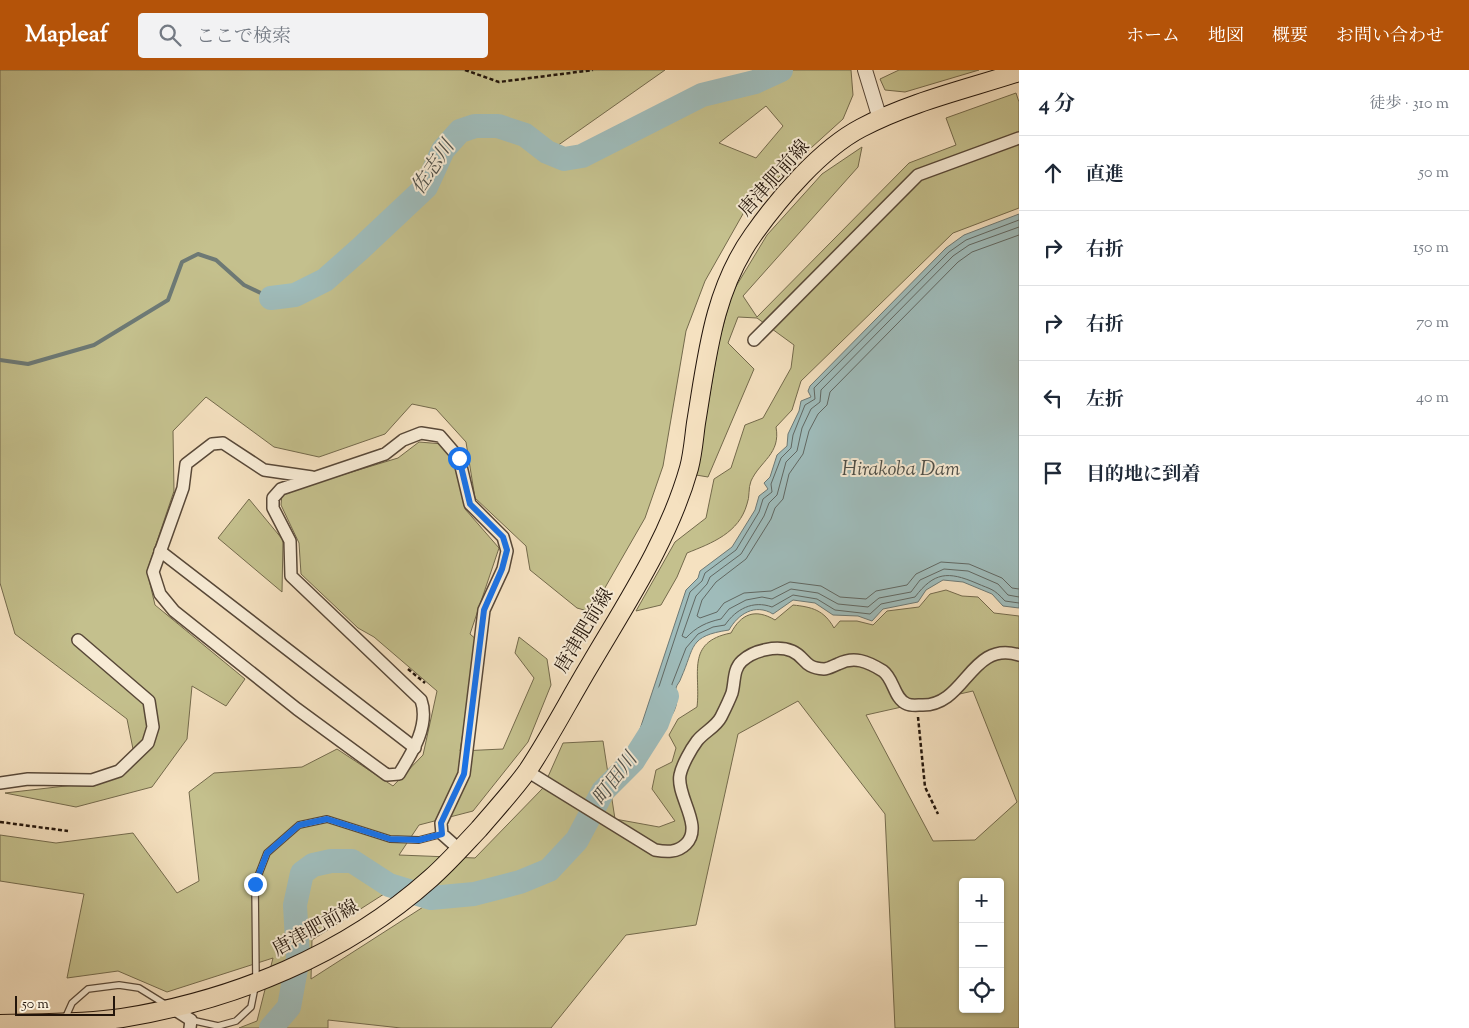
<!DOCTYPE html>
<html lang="ja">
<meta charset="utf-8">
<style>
:root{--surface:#fff;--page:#f2f2f3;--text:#1f2937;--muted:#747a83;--line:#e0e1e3;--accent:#b45309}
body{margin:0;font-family:"Sorts Mill Goudy","Noto Serif JP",serif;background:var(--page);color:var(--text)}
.controls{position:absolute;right:15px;bottom:15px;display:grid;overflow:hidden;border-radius:5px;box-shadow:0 1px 4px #0004}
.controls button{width:45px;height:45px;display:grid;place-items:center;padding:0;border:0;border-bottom:1px solid var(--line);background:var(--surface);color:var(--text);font:25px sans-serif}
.scale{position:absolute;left:15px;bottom:12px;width:100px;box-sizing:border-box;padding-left:5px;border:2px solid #23150b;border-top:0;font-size:14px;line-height:18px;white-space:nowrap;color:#23150b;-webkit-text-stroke:4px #f8ecd6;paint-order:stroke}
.stop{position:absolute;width:15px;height:15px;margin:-11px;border:4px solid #1a73e8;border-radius:50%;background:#fff}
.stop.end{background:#1a73e8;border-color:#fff;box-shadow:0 1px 5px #0008}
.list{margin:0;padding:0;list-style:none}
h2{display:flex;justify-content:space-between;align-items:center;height:65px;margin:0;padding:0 20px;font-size:21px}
h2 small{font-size:16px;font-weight:400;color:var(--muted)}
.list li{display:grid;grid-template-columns:32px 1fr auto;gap:15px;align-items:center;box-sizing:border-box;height:75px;padding:0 20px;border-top:1px solid var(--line)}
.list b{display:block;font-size:19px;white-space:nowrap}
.list em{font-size:16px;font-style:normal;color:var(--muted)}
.icon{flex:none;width:28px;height:28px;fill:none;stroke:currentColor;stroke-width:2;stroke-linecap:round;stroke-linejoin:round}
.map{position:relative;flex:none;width:1019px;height:958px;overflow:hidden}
header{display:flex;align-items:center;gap:30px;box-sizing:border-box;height:70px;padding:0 25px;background:var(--accent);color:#fff}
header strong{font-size:24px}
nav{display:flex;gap:28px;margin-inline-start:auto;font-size:18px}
.search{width:350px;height:45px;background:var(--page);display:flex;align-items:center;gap:12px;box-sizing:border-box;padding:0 18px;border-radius:5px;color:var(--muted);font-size:19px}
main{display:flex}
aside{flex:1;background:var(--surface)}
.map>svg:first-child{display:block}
.green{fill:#c4c08d;stroke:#746a4c;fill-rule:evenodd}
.water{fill:#9fbcbb;stroke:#6d7975}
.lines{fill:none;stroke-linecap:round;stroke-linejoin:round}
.shore{stroke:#616863;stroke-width:1}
.stream{stroke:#6d7975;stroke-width:4}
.river{stroke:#9fbcbb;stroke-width:24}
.service-casing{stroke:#584838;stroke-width:8}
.minor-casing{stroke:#584838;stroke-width:14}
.tertiary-casing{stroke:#584838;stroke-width:16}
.primary-casing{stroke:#23150b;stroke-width:20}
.path{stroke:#23150b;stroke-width:2.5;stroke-dasharray:4 2.5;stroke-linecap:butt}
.service{stroke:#f8ecd6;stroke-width:5.5}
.minor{stroke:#f8ecd6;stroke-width:11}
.tertiary{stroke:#f8ecd6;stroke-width:14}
.primary{stroke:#f5e1c0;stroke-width:18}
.route{stroke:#1a73e8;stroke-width:6}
.labels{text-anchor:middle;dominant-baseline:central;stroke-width:4;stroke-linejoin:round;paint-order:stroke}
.street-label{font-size:19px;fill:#23150b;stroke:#f8ecd6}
.water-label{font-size:20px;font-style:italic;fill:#4e4f49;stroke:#f8ecd6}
</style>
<header>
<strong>Mapleaf</strong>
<div class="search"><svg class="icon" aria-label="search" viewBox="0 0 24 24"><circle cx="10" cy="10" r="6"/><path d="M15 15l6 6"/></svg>ここで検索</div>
<nav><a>ホーム</a><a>地図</a><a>概要</a><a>お問い合わせ</a></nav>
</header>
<main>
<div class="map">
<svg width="1019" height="958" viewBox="0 0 1019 958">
<rect width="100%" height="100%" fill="#f5e1c0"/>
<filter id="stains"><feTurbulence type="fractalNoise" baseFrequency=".004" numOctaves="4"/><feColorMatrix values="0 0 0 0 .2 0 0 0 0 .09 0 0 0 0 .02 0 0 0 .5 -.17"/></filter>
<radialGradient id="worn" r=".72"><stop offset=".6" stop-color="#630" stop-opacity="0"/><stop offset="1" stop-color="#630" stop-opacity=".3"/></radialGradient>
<g class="green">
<path d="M0 0H665L557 76 551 86 563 96 702 30 770 14 784 0H851L853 25 843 49 748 135 705 211 686 261 663 396 645 448 591 542 577 538 530 500 526 476 475 428 466 372 436 339 412 334 385 364 319 387 274 377 206 327 173 361 174 421 147 501 155 535 245 609 226 636 192 616 187 669 152 717 76 737 5 723 100 712 133 679 127 649 15 564 0 513ZM766 36 783 56 756 88 719 73Z"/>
<polygon points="899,0 979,0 905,22 885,20 880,9"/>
<path d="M1016 23 1019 32V138L953 163 801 311 792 340 776 357C781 384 760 391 751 411 748 418 750 427 747 434 739 463 712 473 687 483L677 507 661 535 636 541 675 472 706 448 714 409 731 398 745 355 763 348 791 298 794 275 757 248 738 247 728 273 754 299 708 407 696 405 719 271 732 223 767 165 822 104 862 77 858 97 743 226 757 247 909 93 956 75 946 48Z"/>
<path d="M419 372 443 374 456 395 465 439 499 478 470 564 478 571 460 681 503 679 534 608 515 583 519 567 547 589 551 615 528 672 473 741 419 755 399 785 475 788 543 718 563 673 603 671 615 749 659 757 675 751 652 719 656 700 672 692 676 678 669 665 678 649 697 637C701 604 685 572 731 563 741 544 755 538 775 550L793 535C812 537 824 540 834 558L840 551H857L873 555 887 541 919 537 930 524 946 520 962 526 978 527 994 543 1019 546V958H895L885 744 798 631 738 664 696 855 626 865 551 958H401L328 950V958H239L257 951 273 888 167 922 118 901 67 908 84 824 0 811V765L56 773 133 763 177 823 199 811 189 722 214 703 302 697 337 679 393 716 423 685 437 621 374 567 358 558 301 504 299 473 281 435 282 423 398 388ZM973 621 1017 732 975 770 933 771 866 645ZM963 812H1000V939H963ZM384 824 431 832 311 909 312 870Z"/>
<polygon points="249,429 283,470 282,522 218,468"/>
</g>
<path class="water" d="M1019 144V538L1003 536 992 524 963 512 943 510 926 520 918 532 883 539 872 551 858 546 833 545 815 533 793 530 773 544C755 533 738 544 729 560 688 566 695 577 681 608 680 612 677 614 676 618 675 623 678 625 677 630 676 642 669 651 659 658L648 649 640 659 686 520 698 508 700 501 732 477 755 440 759 426 768 419 764 413 770 407 777 385 787 376 788 364 799 341 801 331 811 327 808 321 810 316 946 178 964 165Z"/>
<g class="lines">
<g class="shore">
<path d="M1019 150 966 170 949 182 814 318 815 329 805 335 793 365 791 378 781 388 771 414 772 422 763 429 759 442 736 480 705 503 702 511 690 522 650 644 659 651 669 640 672 614 686 578 698 564 713 557 725 555C736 539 753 530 772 537L793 525 817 529 835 540 870 544 881 534 915 527C934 502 948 501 976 513 992 520 993 518 1005 531L1019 533"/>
<path d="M1019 157 969 175 953 186 821 320 820 332 811 339 802 358 797 381 786 392 777 425 769 433 764 446 741 484 710 507 707 514 696 526 682 566 686 568C696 557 707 552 721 549L729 539 746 530 762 527 772 529 791 519 818 523 838 534 868 537 879 528 911 522 920 510 944 499 968 501 998 514 1008 525 1019 527"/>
<polyline points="1019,165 972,182 958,192 830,322 827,335 818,344 809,361 803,384 789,404 783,429 775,438 771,449 746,489 716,512 702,530 697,546 700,548 717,542 724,533 744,523 771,521 790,512 821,516 840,527 866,529 876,521 907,515 916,504 941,492 969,494 1002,508 1012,518 1019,519"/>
</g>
<polyline class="stream" points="0,290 28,294 94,275 168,230 182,192 198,184 216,190 244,215 271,228"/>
<g class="river">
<polyline points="271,228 295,225 325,210 360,179 426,117 443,80 460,61 475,56 498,56 525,65 547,82 564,89 582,86 702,25 755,12 781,0"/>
<polyline points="271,958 289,937 298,888 295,835 302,803 313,795 331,791 352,791 389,815 431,828 474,824 520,812 549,800 577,770 603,721 633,691 657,653 667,626"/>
</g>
<g class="service-casing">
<g id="service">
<polyline points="191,950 218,956 236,951 251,937 256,912 255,814 267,783 299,755 327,749 390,769 419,770 442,764"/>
<polyline points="64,951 72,933 88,919 119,915 139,918 168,936"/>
</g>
</g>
<g class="minor-casing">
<g id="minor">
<polyline points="754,270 918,105 1019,68"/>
<path d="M312 407 264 400 223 373 212 374 186 394 183 418 153 502 160 524 174 541 297 639 387 705 399 704C412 683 430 655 421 630L291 506 290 471 273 438V428L281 419 385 384 403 370 421 363 440 366 459 388 470 434 503 467 507 481 503 499 484 540 464 704 441 753 442 764 460 780"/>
<polyline points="160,481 415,678"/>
<path d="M527 701 655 780C666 782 677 783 686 774 704 756 676 726 680 705 682 695 691 679 697 671 704 662 716 657 721 647 725 639 729 631 732 623 735 612 733 599 742 591 754 580 777 575 792 581 806 587 803 598 824 599 828 599 833 596 838 594 854 586 867 591 883 601 894 609 894 629 907 634 911 636 918 635 922 635 966 636 970 570 1019 585"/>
<polyline points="0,713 28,709 92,710 119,701 148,673 153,657 149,631 78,570"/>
<polyline points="172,938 191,950 190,958"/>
</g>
</g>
<g class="tertiary-casing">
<polyline id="tertiary" points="865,0 880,49"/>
</g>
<g class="primary-casing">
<path id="primary" d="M0 954C40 953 82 954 122 948 234 930 345 885 431 808 448 793 463 776 479 759 495 740 513 721 528 700 550 667 569 630 590 595 627 532 669 469 689 398 693 383 694 367 696 353 707 287 713 221 753 165 779 128 821 79 861 58 910 32 967 19 1019 2"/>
</g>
<g class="path">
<polyline points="465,0 499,12 593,0"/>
<polyline points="408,599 425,613"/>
<polyline points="918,647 925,717 938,744"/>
<polyline points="0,752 68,761"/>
</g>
<use href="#service" class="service"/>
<use href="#minor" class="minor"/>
<use href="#tertiary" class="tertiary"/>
<use href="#primary" class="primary"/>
</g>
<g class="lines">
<polyline class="route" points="255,814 267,783 299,755 327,749 390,769 419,770 442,764 441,753 464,704 484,540 502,499 507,480 503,467 470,434 459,388"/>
</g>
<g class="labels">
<g class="street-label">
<text transform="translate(775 109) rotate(-48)">唐津肥前線</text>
<text transform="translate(585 561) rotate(-59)">唐津肥前線</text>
<text transform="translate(316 859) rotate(-29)">唐津肥前線</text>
</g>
<g class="water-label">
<text transform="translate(434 98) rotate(-56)">佐志川</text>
<text x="901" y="400">Hirakoba Dam</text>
<text transform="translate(616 710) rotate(-53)">町田川</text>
</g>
</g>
<rect width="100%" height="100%" filter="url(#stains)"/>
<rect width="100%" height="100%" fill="url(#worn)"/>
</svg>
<div class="controls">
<button>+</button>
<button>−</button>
<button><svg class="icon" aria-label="locate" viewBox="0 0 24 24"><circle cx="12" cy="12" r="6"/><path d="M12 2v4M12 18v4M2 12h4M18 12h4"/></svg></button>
</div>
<div class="scale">50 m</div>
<div class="stop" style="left:459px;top:388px"></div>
<div class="stop end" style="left:255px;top:814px"></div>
</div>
<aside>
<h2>4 分<small>徒歩 · 310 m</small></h2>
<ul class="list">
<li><svg class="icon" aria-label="ahead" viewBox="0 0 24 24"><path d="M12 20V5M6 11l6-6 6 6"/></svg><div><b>直進</b></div><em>50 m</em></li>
<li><svg class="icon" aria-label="right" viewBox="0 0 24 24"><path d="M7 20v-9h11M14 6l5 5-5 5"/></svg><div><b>右折</b></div><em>150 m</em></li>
<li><svg class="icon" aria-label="right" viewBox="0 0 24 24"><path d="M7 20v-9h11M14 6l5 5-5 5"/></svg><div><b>右折</b></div><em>70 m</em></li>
<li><svg class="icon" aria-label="left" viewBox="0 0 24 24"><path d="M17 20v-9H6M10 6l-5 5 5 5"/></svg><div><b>左折</b></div><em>40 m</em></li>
<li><svg class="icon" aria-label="arrive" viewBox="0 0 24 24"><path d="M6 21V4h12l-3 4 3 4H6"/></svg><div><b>目的地に到着</b></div></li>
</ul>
</aside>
</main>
